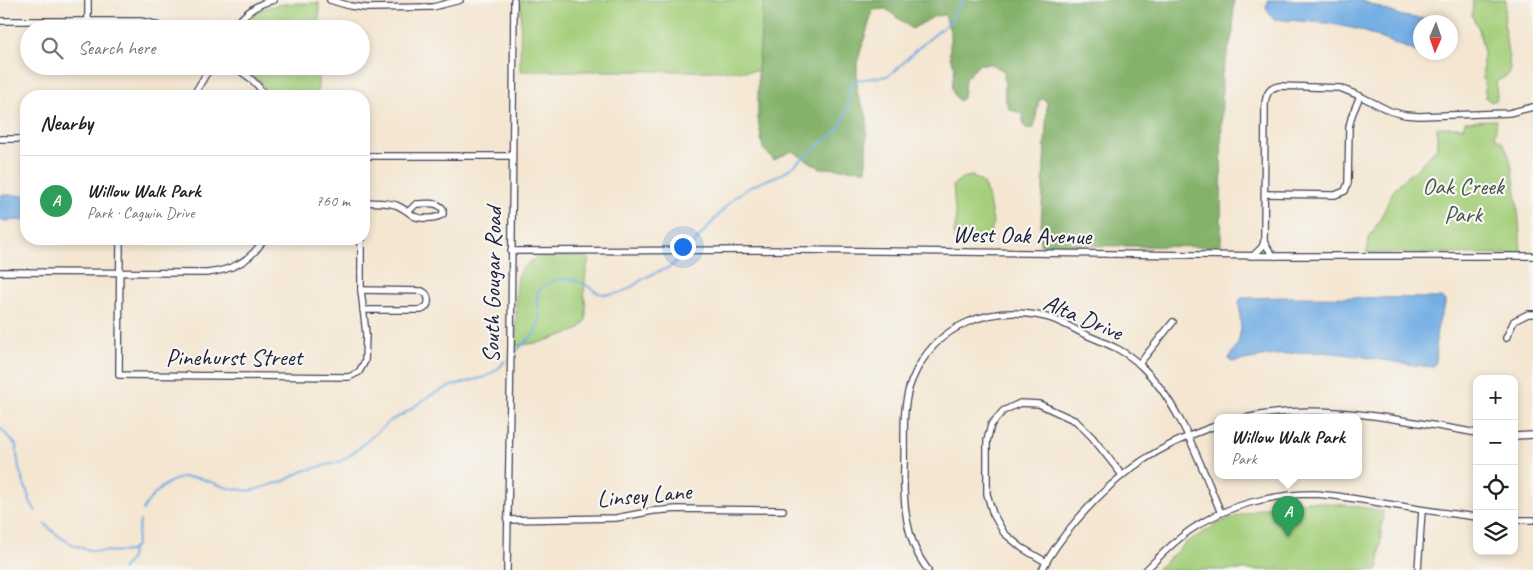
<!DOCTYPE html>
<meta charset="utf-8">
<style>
:root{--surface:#fff;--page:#f6f6f6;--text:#222;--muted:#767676;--line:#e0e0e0;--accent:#ea580c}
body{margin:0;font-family:Caveat,sans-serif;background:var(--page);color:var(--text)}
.controls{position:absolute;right:15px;bottom:15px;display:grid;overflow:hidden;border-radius:10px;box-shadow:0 2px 8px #0003}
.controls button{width:45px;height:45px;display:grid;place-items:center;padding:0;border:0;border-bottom:1px solid var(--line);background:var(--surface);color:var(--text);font:25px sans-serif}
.compass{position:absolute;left:1413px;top:15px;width:45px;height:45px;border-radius:50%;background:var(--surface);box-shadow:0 2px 8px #0003;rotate:182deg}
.you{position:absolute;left:682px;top:246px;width:18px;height:18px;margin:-12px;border:4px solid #fff;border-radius:50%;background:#1a73e8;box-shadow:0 0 0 8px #1a73e833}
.badge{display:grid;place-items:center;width:32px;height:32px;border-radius:50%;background:var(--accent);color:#fff;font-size:16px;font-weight:700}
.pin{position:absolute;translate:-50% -41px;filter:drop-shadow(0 1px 2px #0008)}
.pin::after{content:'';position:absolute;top:26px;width:18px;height:15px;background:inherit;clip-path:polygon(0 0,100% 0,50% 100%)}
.popup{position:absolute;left:1214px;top:414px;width:148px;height:65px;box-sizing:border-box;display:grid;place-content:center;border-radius:10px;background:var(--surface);filter:drop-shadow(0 1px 4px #0005);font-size:16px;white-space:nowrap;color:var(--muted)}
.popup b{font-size:19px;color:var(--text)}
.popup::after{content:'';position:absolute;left:50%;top:100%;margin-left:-10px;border:10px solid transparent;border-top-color:var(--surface)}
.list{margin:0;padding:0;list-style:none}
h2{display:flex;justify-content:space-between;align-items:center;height:65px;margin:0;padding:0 20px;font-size:21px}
h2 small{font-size:16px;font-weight:400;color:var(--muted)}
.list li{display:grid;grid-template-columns:32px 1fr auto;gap:15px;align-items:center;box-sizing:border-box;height:90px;padding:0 20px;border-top:1px solid var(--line)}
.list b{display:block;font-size:19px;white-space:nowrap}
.list p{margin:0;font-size:16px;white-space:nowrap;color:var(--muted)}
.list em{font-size:16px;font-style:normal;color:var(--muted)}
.icon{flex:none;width:28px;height:28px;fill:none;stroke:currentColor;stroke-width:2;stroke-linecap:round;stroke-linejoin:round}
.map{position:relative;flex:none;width:1533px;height:570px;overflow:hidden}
.search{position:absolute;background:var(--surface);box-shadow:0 2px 8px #0003;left:20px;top:20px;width:350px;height:55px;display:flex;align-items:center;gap:12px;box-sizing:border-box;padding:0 18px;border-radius:28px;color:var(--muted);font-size:19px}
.panel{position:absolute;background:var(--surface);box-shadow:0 2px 8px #0003;left:20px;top:90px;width:350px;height:155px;border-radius:20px}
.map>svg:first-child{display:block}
.green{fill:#a5cf7b;stroke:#64785b}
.forest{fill:#84b26b;stroke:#536a53}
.water{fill:#74aee4;stroke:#4b6890}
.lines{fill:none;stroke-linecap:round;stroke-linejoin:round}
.stream{stroke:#74aee4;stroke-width:2}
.minor-casing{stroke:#423f52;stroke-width:8}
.minor{stroke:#fff;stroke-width:5.5}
.labels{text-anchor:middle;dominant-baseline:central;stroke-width:4.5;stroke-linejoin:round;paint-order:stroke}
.park-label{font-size:24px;fill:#49564e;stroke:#f6f6f2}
.street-label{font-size:24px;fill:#22223b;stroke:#f6f6f2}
</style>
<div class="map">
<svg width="1533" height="570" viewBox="0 0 1533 570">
<rect width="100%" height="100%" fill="#f6f6f2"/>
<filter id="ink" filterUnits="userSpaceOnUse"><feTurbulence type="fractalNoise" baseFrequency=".02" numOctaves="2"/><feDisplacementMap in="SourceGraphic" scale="10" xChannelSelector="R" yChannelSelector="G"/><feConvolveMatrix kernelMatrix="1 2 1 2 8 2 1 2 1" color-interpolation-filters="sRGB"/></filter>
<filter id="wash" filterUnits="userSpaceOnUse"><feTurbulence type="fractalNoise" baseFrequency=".0096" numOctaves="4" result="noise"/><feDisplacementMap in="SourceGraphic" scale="20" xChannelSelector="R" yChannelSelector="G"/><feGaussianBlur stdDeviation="1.12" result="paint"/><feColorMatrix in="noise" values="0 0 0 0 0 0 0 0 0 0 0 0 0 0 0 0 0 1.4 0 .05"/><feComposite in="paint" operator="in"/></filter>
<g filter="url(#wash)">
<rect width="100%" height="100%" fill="#f4e6d1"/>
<g class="green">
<polygon points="521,0 764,0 758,71 520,71"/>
<polygon points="1473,0 1506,0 1504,25 1510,68 1508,75 1496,82 1497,99 1491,102 1486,98 1483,76 1483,48 1479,29 1472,16"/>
<path d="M319 3V29H237C260 0 286 4 319 3Z"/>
<polygon points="240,66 318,66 318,96 269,96 261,82"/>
<path d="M1497 120 1495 137C1497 139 1500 140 1502 142 1516 158 1520 231 1521 254L1367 253 1369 238 1382 216 1392 193 1403 179 1416 170 1437 147V127H1464L1465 121Z"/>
<polygon points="972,176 982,182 988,195 993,223 990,236 981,243 955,244 954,234 956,221 953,185 962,178"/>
<path d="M540 256H584L589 259 586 272 584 294 586 306V320L578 330 542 342 516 346C517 329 514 289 519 274 522 266 532 260 540 256Z"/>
<polygon points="1308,501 1353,506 1383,511 1378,570 1156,570 1187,542 1223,521 1265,507"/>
</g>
<path class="forest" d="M764 0H1234L1233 32 1222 74 1221 247 1040 245 1047 104 1045 99 1039 100 1034 128 1027 129 1024 126 1022 114 1009 109 1005 98 1004 71 991 64H980L965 79 963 98 959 101C949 91 953 80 955 67L950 58V31L945 15 935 16 912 29 886 9 873 10 857 63V93L867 117 866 170 820 168 792 151 774 160 763 149 758 119V71Z"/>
<g class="water">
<polygon points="1268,0 1360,0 1402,16 1441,21 1442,22 1420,22 1420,52 1443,53 1429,55 1417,52 1357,29 1326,23 1273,19 1266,8"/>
<polygon points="0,195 26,195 26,220 0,221"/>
<path d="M1292 297 1441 298 1445 301V304C1441 316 1436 328 1436 340 1436 349 1439 361 1432 367 1399 364 1366 356 1333 353 1299 350 1266 356 1233 362L1230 361 1229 358 1238 343 1241 329 1239 302 1241 298Z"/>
</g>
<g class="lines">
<g class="stream">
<polyline points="689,249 731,201 739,194 752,186 784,173 838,130 849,108 848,88 857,80 887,76 895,71 916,50 952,20 952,17 963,0"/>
<path d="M515 352 535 333 540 318 537 293C550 278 564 275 582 283 596 289 594 296 613 294 625 293 634 285 643 279 651 274 660 271 668 268 674 265 680 257 685 253"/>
<polyline points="0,428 16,445 19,469 31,503 36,511"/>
<path d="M143 511C144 503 163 485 170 482 174 480 177 480 181 477L199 478 228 488 250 491 284 481 303 471 339 462 353 453 390 421 405 413 431 395 451 386 485 377 498 369 505 361"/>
<path d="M45 524C73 552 93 553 131 551"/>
<polyline points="122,570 130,560 132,553 131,551 136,545 140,521"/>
</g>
</g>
</g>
<g filter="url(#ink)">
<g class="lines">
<g class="minor-casing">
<g id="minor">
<polyline points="330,0 350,6 367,8 433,7 460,0"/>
<polyline points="0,21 140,21 151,23 167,29"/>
<polyline points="88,22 88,0"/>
<path d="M232 29C243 15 256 3 274 0"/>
<path d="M232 66C246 74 257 82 265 96"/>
<polyline points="193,96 211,66"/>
<polyline points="0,139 26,139"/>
<polyline points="364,156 512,156"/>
<polyline points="1265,194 1335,195 1345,191 1348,183 1349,127 1352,115 1360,96"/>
<path d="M364 202C374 203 385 202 396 205 403 208 407 211 412 215 419 220 437 219 443 214V209C437 201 425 204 416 204L409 211"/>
<polyline points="120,239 119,375 349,377 359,372 365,361 366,334 361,290 361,239"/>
<polyline points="511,251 797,250 1276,256 1533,256"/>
<polyline points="1253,256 1262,247 1264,242"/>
<path d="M1276 256 1271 253 1264 242 1265 104C1266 94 1269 88 1279 86L1340 88 1360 96 1390 111 1405 115 1419 116 1509 113 1533 107"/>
<path d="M0 272 207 273C232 270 251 261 264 239"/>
<path d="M361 290 422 291C431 295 430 308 421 310H363"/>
<polyline points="1506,338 1514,321 1528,314 1533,314"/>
<polyline points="1139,364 1173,322"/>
<path d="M1245 418C1322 401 1400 420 1477 433"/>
<polyline points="1514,436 1533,435"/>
<polyline points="507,520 616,518 653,511 677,509 783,510"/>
<polyline points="1514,520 1533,520"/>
<polyline points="1046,562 1022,548 1004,533 993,514 987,494 987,441 991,425 1003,411 1020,403 1039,404 1076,421 1092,437 1122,475"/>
<polyline points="507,570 511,344 514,0"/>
<path d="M928 570C905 541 903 501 904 466 905 438 901 406 912 380 935 324 990 304 1046 317 1059 320 1072 328 1084 334 1103 342 1125 350 1140 365 1179 401 1200 464 1221 513"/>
<path d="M1042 570C1051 552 1064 535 1077 520 1119 471 1157 446 1218 425"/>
<path d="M1146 570C1160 556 1175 540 1192 529 1227 505 1272 494 1315 494 1335 495 1355 499 1375 502 1409 508 1443 513 1477 517"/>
<polyline points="1418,570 1422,510"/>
</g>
</g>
<use href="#minor" class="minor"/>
</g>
</g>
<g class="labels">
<g class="park-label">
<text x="1463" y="186">Oak Creek<tspan x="1463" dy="28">Park</tspan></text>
</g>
<g class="street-label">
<text transform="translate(1022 235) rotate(1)">West Oak Avenue</text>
<text transform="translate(492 285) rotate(-89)">South Gougar Road</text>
<text transform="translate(1083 317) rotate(23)">Alta Drive</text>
<text x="234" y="357">Pinehurst Street</text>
<text transform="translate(644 495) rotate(-5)">Linsey Lane</text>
</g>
</g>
</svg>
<div class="controls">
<button>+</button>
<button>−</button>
<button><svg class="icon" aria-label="locate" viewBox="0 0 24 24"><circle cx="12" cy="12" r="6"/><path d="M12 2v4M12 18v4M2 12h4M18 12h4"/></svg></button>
<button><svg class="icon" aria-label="layers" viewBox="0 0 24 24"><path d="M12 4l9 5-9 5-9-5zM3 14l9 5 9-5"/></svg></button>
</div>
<svg class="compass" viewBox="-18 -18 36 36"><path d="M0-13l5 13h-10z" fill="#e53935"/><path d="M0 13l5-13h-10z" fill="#767676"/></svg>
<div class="you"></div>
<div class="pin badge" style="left:1288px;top:537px;background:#2e9e5b">A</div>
<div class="popup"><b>Willow Walk Park</b>Park</div>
<div class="search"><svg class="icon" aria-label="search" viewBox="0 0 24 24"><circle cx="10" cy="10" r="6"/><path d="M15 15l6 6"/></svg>Search here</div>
<section class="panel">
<h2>Nearby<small></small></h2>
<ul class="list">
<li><span class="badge" style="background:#2e9e5b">A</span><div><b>Willow Walk Park</b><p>Park · Cagwin Drive</p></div><em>760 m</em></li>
</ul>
</section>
</div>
